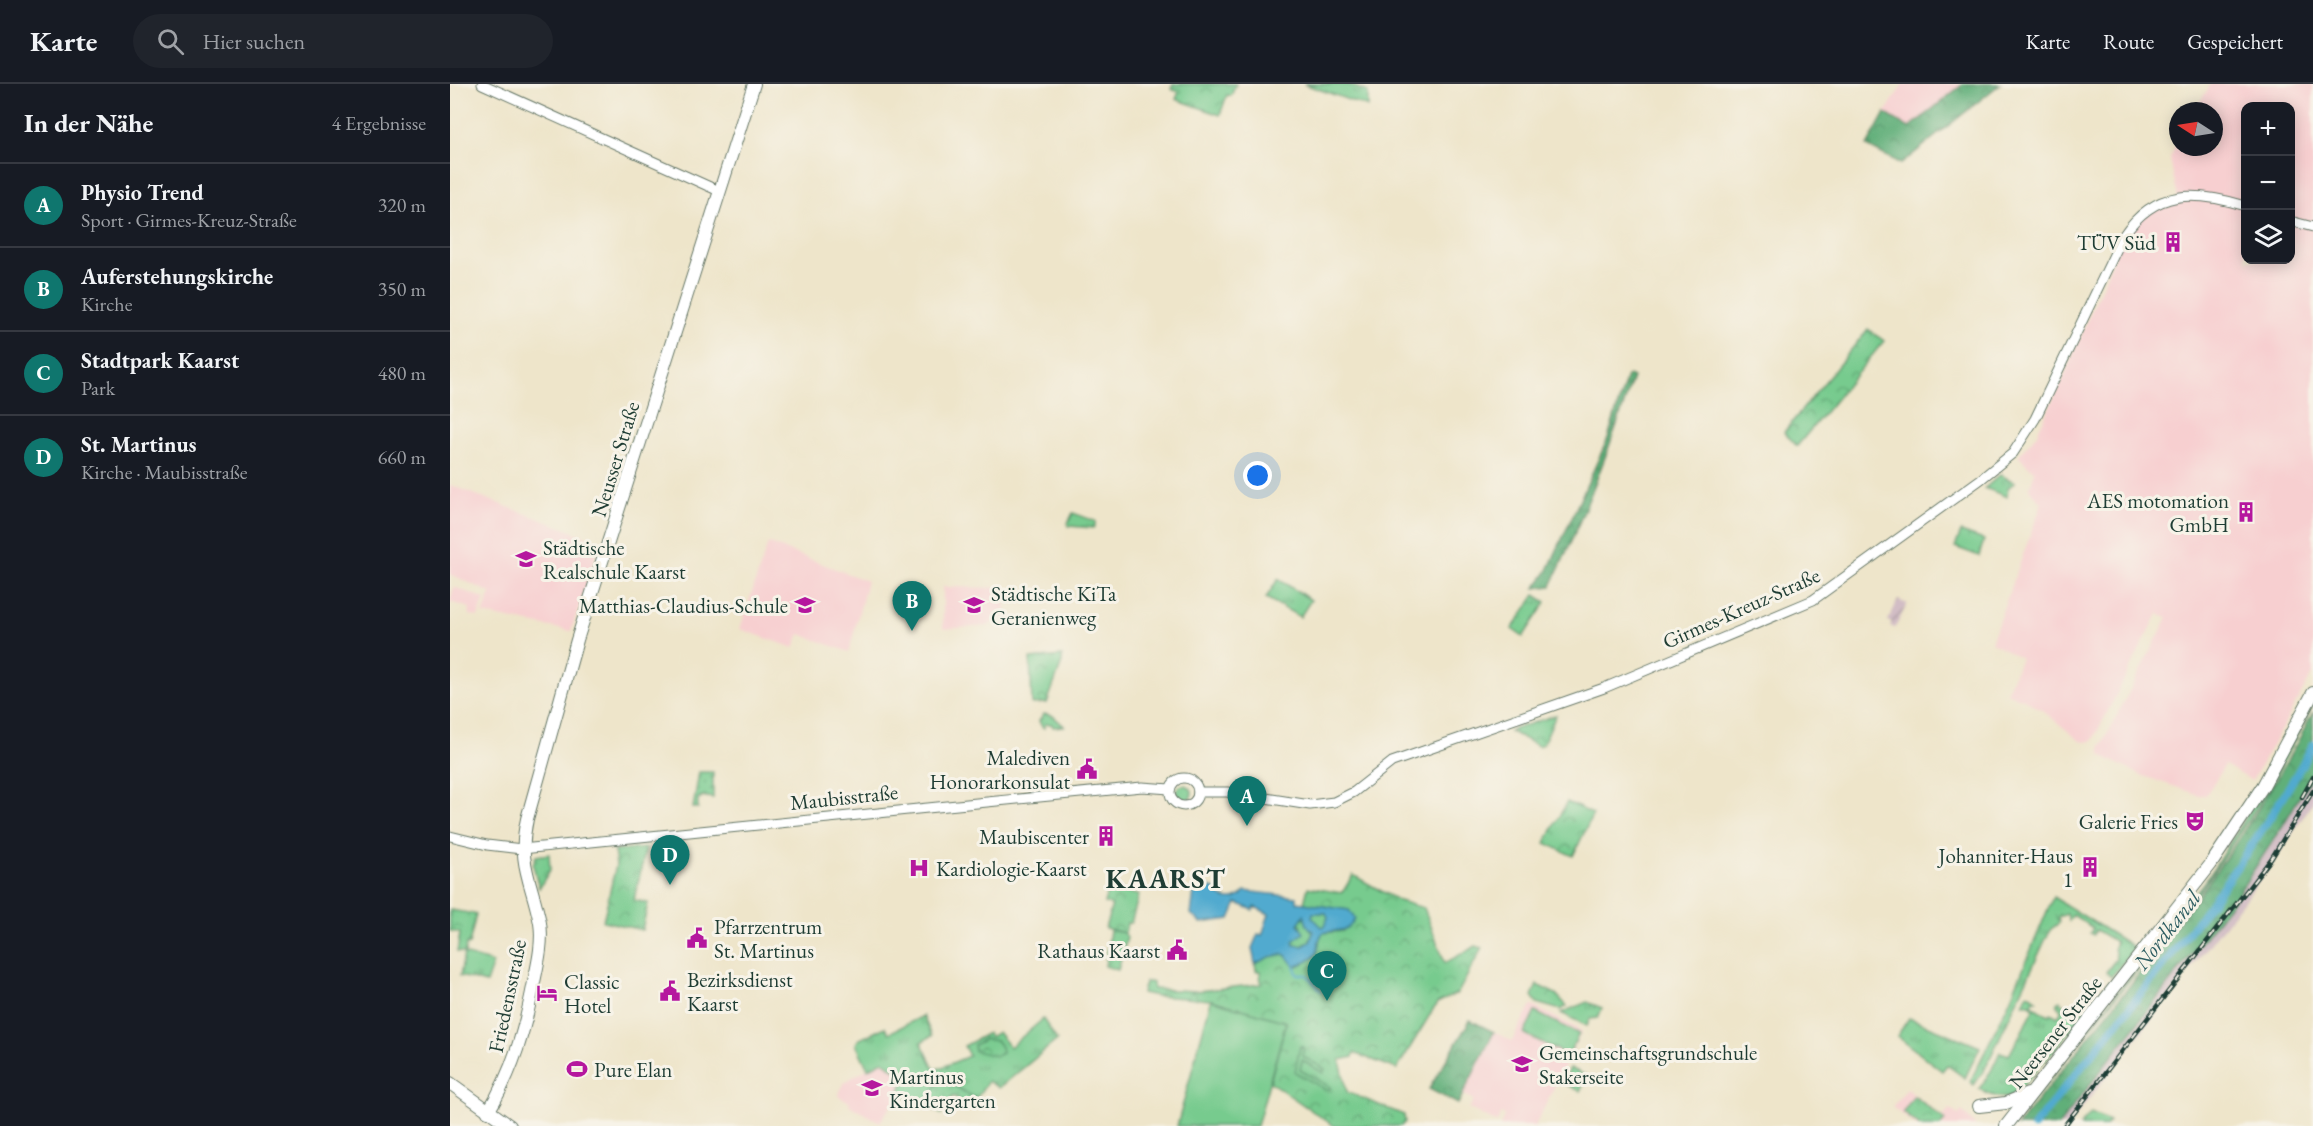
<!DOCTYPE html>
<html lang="de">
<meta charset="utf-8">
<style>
:root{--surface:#171b24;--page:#20242c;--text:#f1f3f6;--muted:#9ea1a6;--line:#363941;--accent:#0f766e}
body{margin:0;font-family:"EB Garamond",serif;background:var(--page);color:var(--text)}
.controls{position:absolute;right:18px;top:18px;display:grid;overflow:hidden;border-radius:12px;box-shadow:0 3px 15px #0003}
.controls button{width:54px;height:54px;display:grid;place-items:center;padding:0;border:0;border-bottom:2px solid var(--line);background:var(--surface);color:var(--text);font:30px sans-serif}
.compass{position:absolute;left:1719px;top:18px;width:54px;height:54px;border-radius:50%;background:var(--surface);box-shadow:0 3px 15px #0003;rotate:282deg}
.you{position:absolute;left:808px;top:392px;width:21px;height:21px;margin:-15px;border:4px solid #fff;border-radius:50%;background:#1a73e8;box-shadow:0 0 0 9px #1a73e833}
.badge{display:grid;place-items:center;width:39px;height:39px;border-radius:50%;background:var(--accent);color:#fff;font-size:20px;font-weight:700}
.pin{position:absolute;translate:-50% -50px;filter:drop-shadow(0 2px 3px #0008)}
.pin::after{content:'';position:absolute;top:32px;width:21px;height:18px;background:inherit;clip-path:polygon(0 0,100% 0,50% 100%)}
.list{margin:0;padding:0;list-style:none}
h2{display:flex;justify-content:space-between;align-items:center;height:78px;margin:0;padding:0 24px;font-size:26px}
h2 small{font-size:20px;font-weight:400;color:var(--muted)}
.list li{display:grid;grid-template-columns:39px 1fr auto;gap:18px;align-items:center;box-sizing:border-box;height:84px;padding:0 24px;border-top:2px solid var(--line)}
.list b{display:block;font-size:22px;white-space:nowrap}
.list p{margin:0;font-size:20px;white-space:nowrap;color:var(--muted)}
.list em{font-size:20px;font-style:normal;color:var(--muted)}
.icon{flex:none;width:33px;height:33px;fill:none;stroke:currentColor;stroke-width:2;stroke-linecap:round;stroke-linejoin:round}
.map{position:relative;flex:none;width:1863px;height:1042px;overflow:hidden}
header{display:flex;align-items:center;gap:36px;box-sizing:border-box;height:84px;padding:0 30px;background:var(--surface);border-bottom:2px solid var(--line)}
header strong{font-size:28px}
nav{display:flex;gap:33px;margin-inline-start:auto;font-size:21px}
.search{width:420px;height:54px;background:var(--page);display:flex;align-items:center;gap:15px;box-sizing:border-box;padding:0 21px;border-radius:33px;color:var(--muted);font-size:22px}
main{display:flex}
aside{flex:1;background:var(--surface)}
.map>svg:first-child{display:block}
.built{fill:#f7cfd0;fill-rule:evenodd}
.industrial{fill:url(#industrial-furrows)}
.railway{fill:#d2bdc5}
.grass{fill:url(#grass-tufts);stroke:#4b8461;stroke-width:1.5}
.forest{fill:url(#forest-crowns);stroke:#407656;stroke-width:1.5}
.park{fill:url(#park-crowns);stroke:#4b8461;stroke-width:1.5}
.garden{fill:url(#garden-dots);stroke:#4b8461;stroke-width:1.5}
.pitch{fill:#77cb8e;stroke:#4b8461;stroke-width:1.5}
.water{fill:#51aacf;stroke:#387482;stroke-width:1.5;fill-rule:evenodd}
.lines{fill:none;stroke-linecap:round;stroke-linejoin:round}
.stream{stroke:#51aacf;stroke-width:2}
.canal{stroke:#51aacf;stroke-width:8}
.minor-casing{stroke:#677868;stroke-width:11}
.major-casing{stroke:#677868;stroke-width:14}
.minor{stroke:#fff;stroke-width:9}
.major{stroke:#fff;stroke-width:12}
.rail-casing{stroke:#1f3d34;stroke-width:4.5}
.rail{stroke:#f7f3e8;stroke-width:2;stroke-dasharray:7;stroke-linecap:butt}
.labels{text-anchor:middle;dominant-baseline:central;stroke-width:6;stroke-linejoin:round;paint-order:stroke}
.poi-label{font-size:21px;fill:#1f3d34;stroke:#f7f3e8;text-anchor:start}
.street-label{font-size:21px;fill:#1f3d34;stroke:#f7f3e8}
.water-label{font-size:22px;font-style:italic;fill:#2e5e62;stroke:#f7f3e8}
.district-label{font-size:27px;font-weight:bold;letter-spacing:1.5px;fill:#1f3d34;stroke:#f7f3e8}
</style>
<header>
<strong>Karte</strong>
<div class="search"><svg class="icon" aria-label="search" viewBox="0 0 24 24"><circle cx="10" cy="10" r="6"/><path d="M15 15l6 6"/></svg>Hier suchen</div>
<nav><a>Karte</a><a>Route</a><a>Gespeichert</a></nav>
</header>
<main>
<aside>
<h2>In der Nähe<small>4 Ergebnisse</small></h2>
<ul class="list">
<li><span class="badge">A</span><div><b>Physio Trend</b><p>Sport · Girmes-Kreuz-Straße</p></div><em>320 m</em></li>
<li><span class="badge">B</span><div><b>Auferstehungskirche</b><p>Kirche</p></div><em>350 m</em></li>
<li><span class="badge">C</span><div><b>Stadtpark Kaarst</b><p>Park</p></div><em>480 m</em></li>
<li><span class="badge">D</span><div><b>St. Martinus</b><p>Kirche · Maubisstraße</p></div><em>660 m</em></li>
</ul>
</aside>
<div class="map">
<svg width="1863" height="1042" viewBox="0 0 1863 1042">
<defs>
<pattern id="industrial-furrows" width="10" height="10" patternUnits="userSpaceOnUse" patternTransform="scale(1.5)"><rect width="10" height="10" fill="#d2bdc5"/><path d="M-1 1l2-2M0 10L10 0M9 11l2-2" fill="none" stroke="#aa9ba1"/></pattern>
<pattern id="grass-tufts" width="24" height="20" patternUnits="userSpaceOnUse" patternTransform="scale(1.5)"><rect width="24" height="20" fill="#77cb8e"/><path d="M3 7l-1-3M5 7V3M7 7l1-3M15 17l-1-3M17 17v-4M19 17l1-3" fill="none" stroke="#61a675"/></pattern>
<pattern id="forest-crowns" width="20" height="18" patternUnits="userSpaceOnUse" patternTransform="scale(1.5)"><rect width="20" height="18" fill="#61af79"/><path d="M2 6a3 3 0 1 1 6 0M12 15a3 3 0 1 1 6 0" fill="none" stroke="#4f9064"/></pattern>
<pattern id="park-crowns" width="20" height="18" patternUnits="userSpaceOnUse" patternTransform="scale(1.5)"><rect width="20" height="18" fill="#77cb8e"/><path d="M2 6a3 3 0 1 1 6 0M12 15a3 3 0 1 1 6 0" fill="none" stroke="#61a675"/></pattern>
<pattern id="garden-dots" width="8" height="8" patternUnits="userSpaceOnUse" patternTransform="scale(1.5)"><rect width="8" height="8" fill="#77cb8e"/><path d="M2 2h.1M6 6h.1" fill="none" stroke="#61a675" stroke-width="1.8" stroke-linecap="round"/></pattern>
</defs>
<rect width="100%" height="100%" fill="#f7f3e8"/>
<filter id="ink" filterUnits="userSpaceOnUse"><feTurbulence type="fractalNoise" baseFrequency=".0167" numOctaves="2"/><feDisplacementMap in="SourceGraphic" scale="12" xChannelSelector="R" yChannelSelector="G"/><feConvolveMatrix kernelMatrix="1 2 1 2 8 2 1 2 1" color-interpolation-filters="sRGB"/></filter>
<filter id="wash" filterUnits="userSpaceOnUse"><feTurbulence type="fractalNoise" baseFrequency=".008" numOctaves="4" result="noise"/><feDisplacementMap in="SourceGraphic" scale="24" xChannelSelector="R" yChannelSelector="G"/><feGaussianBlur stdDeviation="1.35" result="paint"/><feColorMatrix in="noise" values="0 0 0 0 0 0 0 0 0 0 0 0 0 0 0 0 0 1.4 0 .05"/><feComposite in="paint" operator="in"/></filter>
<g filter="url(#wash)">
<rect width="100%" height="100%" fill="#eee5ca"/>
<g class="built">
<polygon points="1453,0 1513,0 1459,44 1435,29"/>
<path d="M1761 0H1863V589L1802 697 1775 681 1756 711H1749L1688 690 1656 674 1651 670 1650 664 1718 533 1708 530 1643 656 1637 658 1630 657 1592 626 1574 615 1556 609 1571 574 1541 558 1592 419 1579 405 1585 388 1568 372 1586 351 1611 299 1673 152 1687 134 1728 115 1720 75 1728 55V63H1764V27H1744ZM1796 22H1840V176H1796Z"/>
<polygon points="0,401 150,458 121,547 33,530 41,509 0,490"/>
<polygon points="318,459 417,497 399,568 350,550 344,564 290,545"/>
<polygon points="4,503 35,515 28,533 19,531 20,524 0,518"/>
<polygon points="493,503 555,504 556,538 543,538 538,542 493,545"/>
<polygon points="1081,921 1132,947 1085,1042 1050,1042 1055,1031 1051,1029 1047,1039 1024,1027 1019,1025 1024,1016 1013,1010 1044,948 1062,957"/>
<polygon points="432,977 455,993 449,1010 430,1038 399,1021 400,1018 388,1012 394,998"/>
<polygon points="1457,1005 1493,1033 1500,1025 1508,1031 1512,1027 1526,1042 1467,1042 1442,1023"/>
</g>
<polygon class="industrial" points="1448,516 1457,520 1445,544 1440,542 1442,539 1438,537"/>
<polygon class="railway" points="1863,690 1863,718 1824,778 1618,1042 1608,1042 1786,813"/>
<g class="grass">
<polygon points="854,0 897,0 918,8 918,23"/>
<polygon points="1550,391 1565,398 1558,404 1557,413 1535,404"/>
<polygon points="623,429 645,437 645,442 643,444 619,442 618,439"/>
<polygon points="828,495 861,516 850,533 816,514"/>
<polygon points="1085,511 1096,518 1073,553 1062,545"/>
<polygon points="1863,621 1818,706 1762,790 1734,828 1562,1042 1761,789"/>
<polygon points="594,630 603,632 614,642 603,643 602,640 595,640 594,644 592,643 589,637"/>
<circle cx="734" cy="709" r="8"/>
<polygon points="1603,813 1685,864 1661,893 1656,888 1666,875 1664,863 1666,858 1646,846 1643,851 1640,849 1643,844 1623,831 1619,837 1617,830 1608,833 1609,839 1600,846 1535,985 1524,1001 1520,998 1560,916"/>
<path d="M863 829H876L878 833 875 842C868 845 860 836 863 829Z"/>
<polygon points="854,830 857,841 863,848 859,858 852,862 843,859 851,844 849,837"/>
<polygon points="660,846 674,849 677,853 668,886 655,882"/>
<polygon points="14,870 43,879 36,899 10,892"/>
<path d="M1578 909 1587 916H1584L1582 920 1590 927 1600 931 1601 929 1608 933 1611 927 1607 920 1610 917 1617 922 1628 919 1638 927 1564 1012C1552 1017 1539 1011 1529 1005L1541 987 1550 968 1559 971 1584 925 1580 920H1573Z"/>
<polygon points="1137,918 1152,924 1148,934 1140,935 1137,942 1111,929"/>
<polygon points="473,932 482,952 471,958 485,986 519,972 514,962 538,949 540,953 548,948 560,963 593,935 607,956 549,1004 538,997 526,1015 492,994 474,1019 449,1010 455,993 433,977 418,985 406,960 408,956 435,943 439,949"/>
<polygon points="1459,934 1530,963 1515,994 1497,981 1492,987 1447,952"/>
<polygon points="1120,984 1137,992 1130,1007 1113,999"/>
</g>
<g class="forest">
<polygon points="1513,0 1550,0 1451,80 1417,62 1435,29 1459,44"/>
<path d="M1177 292 1183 293C1160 364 1133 434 1101 502L1085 504 1097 488 1158 354Z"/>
<path d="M1863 628V690L1833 741 1786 813 1608 1042H1567C1672 909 1787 781 1863 628Z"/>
<polygon points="1020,936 1044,948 1008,1020 979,1005"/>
</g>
<g class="park">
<polygon points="723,0 786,0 781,12 777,11 770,31 726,15 729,8 721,5"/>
<polygon points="1418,245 1434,257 1347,362 1334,348"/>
<polygon points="1511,448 1534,456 1529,472 1505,463"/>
<polygon points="612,572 612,578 597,619 582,620 580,575"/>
<polygon points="1106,631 1093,660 1088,662 1059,647"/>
<polygon points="1117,718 1143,730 1123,772 1095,759"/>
<polygon points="196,764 184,816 198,819 192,846 153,837 166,781 164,767"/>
<polygon points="99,770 100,786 89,804 83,781 86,772"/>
<path d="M903 791 949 817 974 824 995 879 1026 862 1032 864 1008 909 987 919 947 985 904 969 903 973 890 976 897 1008 954 1031 955 1038 951 1042H884L820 998 836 938 761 916 706 912 692 909 695 898H703V905L747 907 811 900 810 887H806L805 880 819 873 835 870 845 883C852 880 863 876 867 869 870 861 867 855 873 849L893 847 899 826 854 819 858 803 892 809Z"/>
<polygon points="658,804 689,811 681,839 677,839 675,849 655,844 662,821 654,819"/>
<polygon points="0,826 26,830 19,861 16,860 15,869 7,868 10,849 0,847"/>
<polygon points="1087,901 1106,910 1117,922 1110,926 1087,919 1082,912"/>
<polygon points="535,955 547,957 551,963 552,969 546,972 525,967 524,961"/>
<polygon points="1464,1012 1495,1036 1490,1042 1470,1042 1453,1028"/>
<polygon points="1641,1029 1659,1037 1655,1042 1630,1042"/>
</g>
<g class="garden">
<polygon points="249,688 263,688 263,714 251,712 251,714 248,714 248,724 243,724"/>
<polygon points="492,994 526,1015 520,1023 503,1012 491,1030 474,1019"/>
</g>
<g class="pitch">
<polygon points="761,916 836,938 807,1042 727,1042"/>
<polygon points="1085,928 1129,950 1118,971 1074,950"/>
<polygon points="850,962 854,964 852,972 875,985 873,989 852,976 850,986 880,1003 878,1007 845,988"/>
</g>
<path class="water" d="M745 800 773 807 774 809 767 810C777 817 787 817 795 807L847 813V818L899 826 905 834C898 850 887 845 873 849 867 855 870 861 867 869 863 877 852 879 845 883L835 870 819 873 805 880 802 864 808 850 812 851 819 830 805 823 803 826 787 819 780 835 751 839 741 830ZM863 829H876L878 833 875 842 872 843 862 833ZM854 831 857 841 863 848 860 858 853 862 844 861 843 857 854 849 848 840Z"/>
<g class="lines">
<polyline class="stream" points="845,883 847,890 857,891 871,907"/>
<path class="canal" d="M1584 1042C1682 919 1787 800 1863 661"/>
</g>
</g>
<g filter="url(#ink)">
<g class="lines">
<g class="minor-casing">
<g id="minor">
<polyline points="32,0 269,107"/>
<polyline points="1840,137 1863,143"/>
<circle cx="734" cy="708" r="14"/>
<path d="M748 708H777L860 721 884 718 904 708 942 678 1154 604 1363 516 1531 395 1563 369 1585 335 1673 152C1705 104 1745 107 1796 122"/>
<polyline points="0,752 37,761 72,765 527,719 692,703 720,705"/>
</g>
</g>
<g class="major-casing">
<g id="major">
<polyline points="0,999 60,1042"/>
<polyline points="1529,1022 1556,1019 1578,1010"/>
<path d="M38 1028C63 987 75 945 84 898 88 879 93 858 90 839 82 798 67 779 77 735L127 556 304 0"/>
<polyline points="1556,1042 1761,780 1813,702 1863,609"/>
</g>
</g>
<use href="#minor" class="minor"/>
<use href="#major" class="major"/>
<g class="rail-casing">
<g id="rail">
<polyline points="1852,713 1863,693"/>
<polyline points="1614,1042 1821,775 1863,707"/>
</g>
</g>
<use href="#rail" class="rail"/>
</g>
</g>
<defs>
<g id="building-bare" transform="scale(1.62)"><path d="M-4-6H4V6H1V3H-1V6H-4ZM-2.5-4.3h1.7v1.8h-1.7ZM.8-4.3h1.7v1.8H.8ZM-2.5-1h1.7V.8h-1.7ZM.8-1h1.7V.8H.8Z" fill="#b5179e" stroke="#f7f3e8" stroke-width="2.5" paint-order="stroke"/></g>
<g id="school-bare" transform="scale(1.62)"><path d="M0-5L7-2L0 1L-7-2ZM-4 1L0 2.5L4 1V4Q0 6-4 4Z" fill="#b5179e" stroke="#f7f3e8" stroke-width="2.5" paint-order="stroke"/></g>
<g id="civic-bare" transform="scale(1.62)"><path d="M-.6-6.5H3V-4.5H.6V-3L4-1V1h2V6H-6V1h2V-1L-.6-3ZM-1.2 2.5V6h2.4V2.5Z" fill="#b5179e" stroke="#f7f3e8" stroke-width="2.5" paint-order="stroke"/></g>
<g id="theatre-bare" transform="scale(1.62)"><path d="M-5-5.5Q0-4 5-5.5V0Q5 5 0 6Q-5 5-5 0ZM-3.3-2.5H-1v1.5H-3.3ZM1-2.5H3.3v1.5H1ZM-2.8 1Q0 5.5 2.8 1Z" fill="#b5179e" stroke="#f7f3e8" stroke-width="2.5" paint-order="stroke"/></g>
<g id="hospital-bare" transform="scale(1.62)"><path d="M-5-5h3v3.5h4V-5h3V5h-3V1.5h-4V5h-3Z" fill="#b5179e" stroke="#f7f3e8" stroke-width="2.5" paint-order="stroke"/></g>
<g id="hotel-bare" transform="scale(1.62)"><path d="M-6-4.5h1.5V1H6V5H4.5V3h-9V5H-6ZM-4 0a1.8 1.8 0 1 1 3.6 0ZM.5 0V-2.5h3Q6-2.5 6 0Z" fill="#b5179e" stroke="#f7f3e8" stroke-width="2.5" paint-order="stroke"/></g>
<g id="stadium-bare" transform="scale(1.62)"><path d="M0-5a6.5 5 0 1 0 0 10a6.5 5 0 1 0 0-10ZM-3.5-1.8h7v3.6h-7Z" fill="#b5179e" stroke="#f7f3e8" stroke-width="2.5" paint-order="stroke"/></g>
</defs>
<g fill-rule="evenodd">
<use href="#building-bare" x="1723" y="158"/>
<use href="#building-bare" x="1796" y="428"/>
<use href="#school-bare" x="76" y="475"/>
<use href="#school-bare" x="355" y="521"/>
<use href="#school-bare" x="524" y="521"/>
<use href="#civic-bare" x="637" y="685"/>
<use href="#theatre-bare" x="1745" y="737"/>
<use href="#building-bare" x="656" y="752"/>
<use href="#building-bare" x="1640" y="783"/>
<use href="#hospital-bare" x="469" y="784"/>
<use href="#civic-bare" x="247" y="854"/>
<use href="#civic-bare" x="727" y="866"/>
<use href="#civic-bare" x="220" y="907"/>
<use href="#hotel-bare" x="97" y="909"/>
<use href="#school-bare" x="1072" y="980"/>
<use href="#stadium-bare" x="127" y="985"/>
<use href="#school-bare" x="422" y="1004"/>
</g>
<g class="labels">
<g class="poi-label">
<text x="1706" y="158" text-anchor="end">TÜV Süd</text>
<text x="1779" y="416" text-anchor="end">AES motomation<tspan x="1779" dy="24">GmbH</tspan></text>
<text x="93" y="463">Städtische<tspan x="93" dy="24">Realschule Kaarst</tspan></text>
<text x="541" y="509">Städtische KiTa<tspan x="541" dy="24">Geranienweg</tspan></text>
<text x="338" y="521" text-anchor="end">Matthias-Claudius-Schule</text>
<text x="620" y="673" text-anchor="end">Malediven<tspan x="620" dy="24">Honorarkonsulat</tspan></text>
<text x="1728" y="737" text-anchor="end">Galerie Fries</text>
<text x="639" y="752" text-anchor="end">Maubiscenter</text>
<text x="1623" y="771" text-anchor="end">Johanniter-Haus<tspan x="1623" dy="24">1</tspan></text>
<text x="486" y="784">Kardiologie-Kaarst</text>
<text x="264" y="842">Pfarrzentrum<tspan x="264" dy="24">St. Martinus</tspan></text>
<text x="710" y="866" text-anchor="end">Rathaus Kaarst</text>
<text x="237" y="895">Bezirksdienst<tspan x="237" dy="24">Kaarst</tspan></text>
<text x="114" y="897">Classic<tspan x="114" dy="24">Hotel</tspan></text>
<text x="1089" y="968">Gemeinschaftsgrundschule<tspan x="1089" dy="24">Stakerseite</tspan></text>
<text x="144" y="985">Pure Elan</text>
<text x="439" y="992">Martinus<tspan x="439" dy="24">Kindergarten</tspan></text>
</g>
<g class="street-label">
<text transform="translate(165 375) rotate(-73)">Neusser Straße</text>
<text transform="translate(1291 524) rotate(-24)">Girmes-Kreuz-Straße</text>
<text transform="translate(394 713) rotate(-6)">Maubisstraße</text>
<text transform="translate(57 912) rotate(-78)">Friedensstraße</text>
<text transform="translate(1605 948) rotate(-52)">Neersener Straße</text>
</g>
<g class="water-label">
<text transform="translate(1717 846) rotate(-52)">Nordkanal</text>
</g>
<g class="district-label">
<text x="716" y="794">KAARST</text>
</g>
</g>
</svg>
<div class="controls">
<button>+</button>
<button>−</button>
<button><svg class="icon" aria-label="layers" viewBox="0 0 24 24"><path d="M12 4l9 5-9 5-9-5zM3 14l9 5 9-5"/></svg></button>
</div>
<svg class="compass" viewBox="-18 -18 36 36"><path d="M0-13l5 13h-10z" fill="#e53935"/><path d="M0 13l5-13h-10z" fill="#9ea1a6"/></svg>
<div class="you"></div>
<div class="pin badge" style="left:797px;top:742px">A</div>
<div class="pin badge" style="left:462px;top:547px">B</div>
<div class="pin badge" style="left:877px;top:917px">C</div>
<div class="pin badge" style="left:220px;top:801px">D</div>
</div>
</main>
